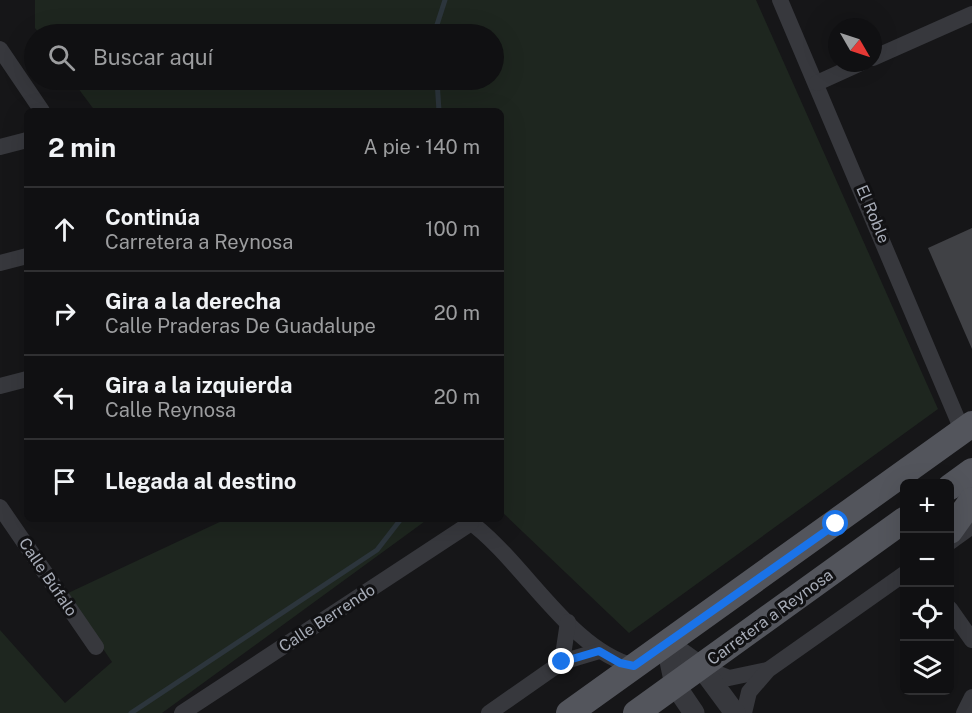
<!DOCTYPE html>
<html lang="es">
<meta charset="utf-8">
<style>
:root{--surface:#101012;--page:#1e1e20;--text:#f1f3f6;--muted:#9c9d9f;--line:#303032}
body{margin:0;font-family:"Public Sans",sans-serif;background:var(--page);color:var(--text)}
.controls{position:absolute;right:18px;bottom:18px;display:grid;overflow:hidden;border-radius:9px;box-shadow:0 6px 24px #0002}
.controls button{width:54px;height:54px;display:grid;place-items:center;padding:0;border:0;border-bottom:2px solid var(--line);background:var(--surface);color:var(--text);font:30px sans-serif}
.compass{position:absolute;left:828px;top:18px;width:54px;height:54px;border-radius:50%;background:var(--surface);box-shadow:0 6px 24px #0002;rotate:129deg}
.stop{position:absolute;width:18px;height:18px;margin:-14px;border:4px solid #1a73e8;border-radius:50%;background:#fff}
.stop.end{background:#1a73e8;border-color:#fff;box-shadow:0 2px 6px #0008}
.list{margin:0;padding:0;list-style:none}
h2{display:flex;justify-content:space-between;align-items:center;height:78px;margin:0;padding:0 24px;font-size:26px}
h2 small{font-size:20px;font-weight:400;color:var(--muted)}
.list li{display:grid;grid-template-columns:39px 1fr auto;gap:18px;align-items:center;box-sizing:border-box;height:84px;padding:0 24px;border-top:2px solid var(--line)}
.list b{display:block;font-size:22px;white-space:nowrap}
.list p{margin:0;font-size:20px;white-space:nowrap;color:var(--muted)}
.list em{font-size:20px;font-style:normal;color:var(--muted)}
.icon{flex:none;width:33px;height:33px;fill:none;stroke:currentColor;stroke-width:2;stroke-linecap:round;stroke-linejoin:round}
.map{position:relative;flex:none;width:972px;height:713px;overflow:hidden}
.search{position:absolute;background:var(--surface);box-shadow:0 6px 24px #0002;left:24px;top:24px;width:480px;height:66px;display:flex;align-items:center;gap:15px;box-sizing:border-box;padding:0 21px;border-radius:33px;color:var(--muted);font-size:22px}
.panel{position:absolute;background:var(--surface);box-shadow:0 6px 24px #0002;left:24px;top:108px;width:480px;height:414px;border-radius:9px}
.map>svg:first-child{display:block}
.green{fill:#1e261f}
.lines{fill:none;stroke-linecap:round;stroke-linejoin:round}
.stream{stroke:#2c353c;stroke-width:5}
.building{fill:#404145}
.minor{stroke:#37383d;stroke-width:16}
.tertiary{stroke:#37383d;stroke-width:21}
.primary{stroke:#53555c;stroke-width:26}
.route{stroke:#1a73e8;stroke-width:8}
.labels{text-anchor:middle;dominant-baseline:central;stroke-width:6;stroke-linejoin:round;paint-order:stroke}
.street-label{font-size:16px;fill:#a8adb8;stroke:#111113}
</style>
<div class="map">
<svg width="972" height="713" viewBox="0 0 972 713">
<rect width="100%" height="100%" fill="#161618"/>
<g class="green">
<polygon points="35,0 756,0 938,409 629,633 501,511 501,111 95,111 72,80 494,80 494,34 40,34 35,28"/>
<polygon points="226,519 428,519 162,713 0,713 0,630 65,703 112,662 66,594"/>
</g>
<g class="lines">
<g class="stream">
<polyline points="434,34 445,0"/>
<polyline points="437,80 439,111"/>
<polyline points="131,713 377,550 401,519"/>
</g>
</g>
<polygon class="building" points="972,228 972,349 928,248"/>
<g class="lines">
<g class="minor">
<polyline points="780,0 962,430"/>
<polyline points="0,49 42,111"/>
<polyline points="873,58 972,14"/>
<polyline points="817,83 861,63"/>
<polyline points="0,147 27,140"/>
<polyline points="0,263 27,256"/>
<polyline points="0,386 27,379"/>
<polyline points="0,507 96,647"/>
<path d="M466 519C523 559 568 649 634 666"/>
<polyline points="950,542 972,526"/>
<polyline points="950,609 972,640"/>
<polyline points="562,662 568,622"/>
<polyline points="701,667 729,678 767,670"/>
<polyline points="182,713 471,523"/>
<polyline points="489,713 562,662 599,651"/>
<polyline points="744,713 749,692 768,670 904,574"/>
<polyline points="964,713 972,697"/>
</g>
<g class="tertiary">
<polyline points="666,642 701,667 735,713"/>
<polyline points="666,642 675,685 694,713"/>
</g>
<g class="primary">
<polyline points="950,487 972,471"/>
<polyline points="950,531 972,500"/>
<polyline points="569,713 972,424"/>
<polyline points="636,713 904,520"/>
</g>
</g>
<g class="lines">
<polyline class="route" points="562,662 599,651 620,663 634,666 836,524"/>
</g>
<g class="labels">
<g class="street-label">
<text transform="translate(873 214) rotate(67)">El Roble</text>
<text transform="translate(48 577) rotate(56)">Calle Búfalo</text>
<text transform="translate(770 617) rotate(-36)">Carretera a Reynosa</text>
<text transform="translate(327 618) rotate(-33)">Calle Berrendo</text>
</g>
</g>
</svg>
<div class="controls">
<button>+</button>
<button>−</button>
<button><svg class="icon" aria-label="locate" viewBox="0 0 24 24"><circle cx="12" cy="12" r="6"/><path d="M12 2v4M12 18v4M2 12h4M18 12h4"/></svg></button>
<button><svg class="icon" aria-label="layers" viewBox="0 0 24 24"><path d="M12 4l9 5-9 5-9-5zM3 14l9 5 9-5"/></svg></button>
</div>
<svg class="compass" viewBox="-18 -18 36 36"><path d="M0-13l5 13h-10z" fill="#e53935"/><path d="M0 13l5-13h-10z" fill="#9c9d9f"/></svg>
<div class="stop" style="left:836px;top:524px"></div>
<div class="stop end" style="left:562px;top:662px"></div>
<div class="search"><svg class="icon" aria-label="search" viewBox="0 0 24 24"><circle cx="10" cy="10" r="6"/><path d="M15 15l6 6"/></svg>Buscar aquí</div>
<section class="panel">
<h2>2 min<small>A pie · 140 m</small></h2>
<ul class="list">
<li><svg class="icon" aria-label="ahead" viewBox="0 0 24 24"><path d="M12 20V5M6 11l6-6 6 6"/></svg><div><b>Continúa</b><p>Carretera a Reynosa</p></div><em>100 m</em></li>
<li><svg class="icon" aria-label="right" viewBox="0 0 24 24"><path d="M7 20v-9h11M14 6l5 5-5 5"/></svg><div><b>Gira a la derecha</b><p>Calle Praderas De Guadalupe</p></div><em>20 m</em></li>
<li><svg class="icon" aria-label="left" viewBox="0 0 24 24"><path d="M17 20v-9H6M10 6l-5 5 5 5"/></svg><div><b>Gira a la izquierda</b><p>Calle Reynosa</p></div><em>20 m</em></li>
<li><svg class="icon" aria-label="arrive" viewBox="0 0 24 24"><path d="M6 21V4h12l-3 4 3 4H6"/></svg><div><b>Llegada al destino</b></div></li>
</ul>
</section>
</div>
